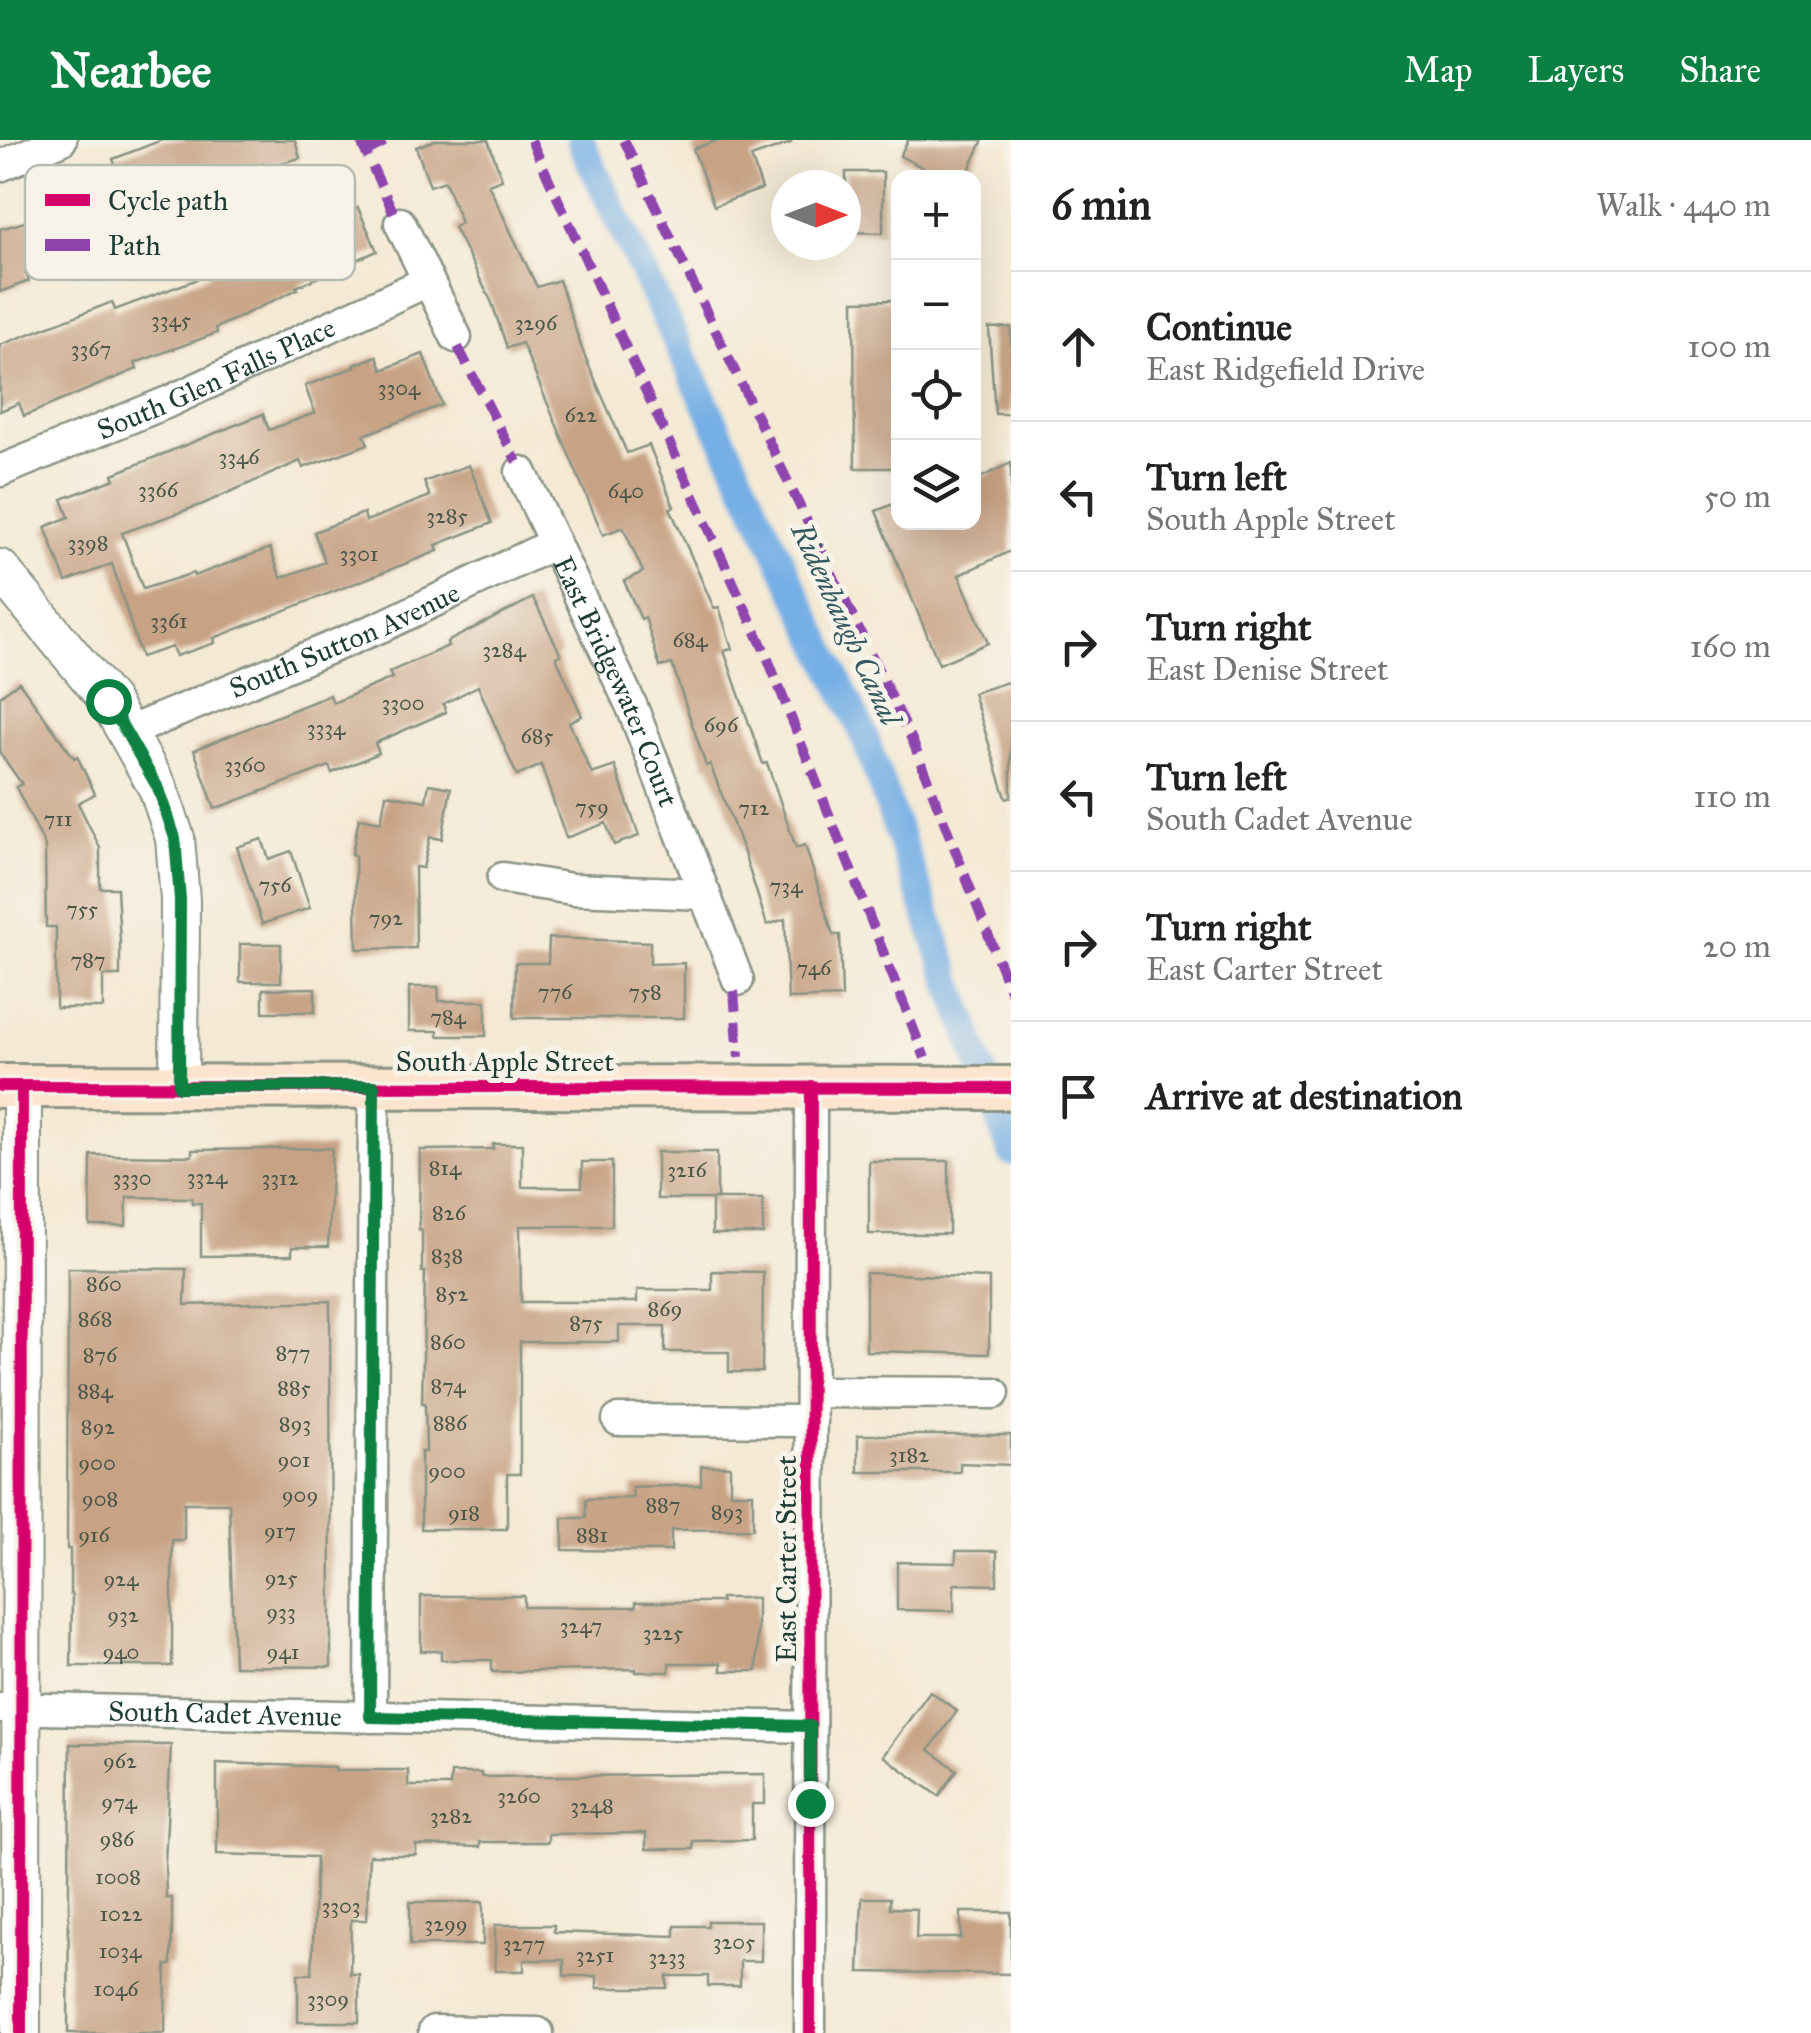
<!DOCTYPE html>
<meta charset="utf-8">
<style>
:root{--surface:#fff;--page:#f6f6f6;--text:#222;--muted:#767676;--line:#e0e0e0;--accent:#0b8043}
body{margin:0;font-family:"IM FELL Great Primer",serif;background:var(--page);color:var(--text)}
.controls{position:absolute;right:30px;top:30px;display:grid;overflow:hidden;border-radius:20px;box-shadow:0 10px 40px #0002}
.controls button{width:90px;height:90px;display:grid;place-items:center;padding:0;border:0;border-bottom:2px solid var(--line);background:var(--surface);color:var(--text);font:50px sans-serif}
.compass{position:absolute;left:771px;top:30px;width:90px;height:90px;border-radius:50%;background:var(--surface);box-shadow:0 10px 40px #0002;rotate:90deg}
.stop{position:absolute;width:30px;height:30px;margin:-22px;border:8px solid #0b8043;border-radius:50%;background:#fff}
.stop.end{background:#0b8043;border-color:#fff;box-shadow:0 2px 10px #0008}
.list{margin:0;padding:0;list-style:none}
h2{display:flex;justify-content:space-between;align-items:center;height:130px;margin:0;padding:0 40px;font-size:42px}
h2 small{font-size:32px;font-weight:400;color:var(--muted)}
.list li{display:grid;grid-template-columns:65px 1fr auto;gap:30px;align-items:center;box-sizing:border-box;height:150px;padding:0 40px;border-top:2px solid var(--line)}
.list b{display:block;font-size:38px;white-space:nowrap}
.list p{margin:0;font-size:32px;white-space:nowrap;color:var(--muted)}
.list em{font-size:32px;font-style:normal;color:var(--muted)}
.icon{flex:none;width:55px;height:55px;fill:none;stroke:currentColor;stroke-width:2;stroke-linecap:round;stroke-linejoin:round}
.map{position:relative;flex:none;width:1011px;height:1893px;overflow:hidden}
header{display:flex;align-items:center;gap:60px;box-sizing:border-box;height:140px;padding:0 50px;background:var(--accent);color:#fff}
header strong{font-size:48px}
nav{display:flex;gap:55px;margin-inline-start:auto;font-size:35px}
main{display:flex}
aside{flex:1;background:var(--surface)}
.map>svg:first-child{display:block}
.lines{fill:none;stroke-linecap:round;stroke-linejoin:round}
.canal{stroke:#74afe5;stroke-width:28}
.building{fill:#c7a284}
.minor-casing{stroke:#8a9384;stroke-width:35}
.tertiary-casing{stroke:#8a9384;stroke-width:42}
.secondary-casing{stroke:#8a9384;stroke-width:48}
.minor{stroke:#fff;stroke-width:30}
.tertiary{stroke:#fff;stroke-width:38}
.secondary{stroke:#fce5cf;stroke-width:42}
.quiet{stroke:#8e44ad;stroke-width:10;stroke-dasharray:20 10;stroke-linecap:butt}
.cycleway-casing{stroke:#f7f3e8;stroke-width:19}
.cycleway{stroke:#d6006c;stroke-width:12}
.route{stroke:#0b8043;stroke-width:12}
.labels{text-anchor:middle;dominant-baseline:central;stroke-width:10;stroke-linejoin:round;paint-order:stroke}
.number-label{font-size:22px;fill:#495648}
.street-label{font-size:28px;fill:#1f3d34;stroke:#f7f3e8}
.water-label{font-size:30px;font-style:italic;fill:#345a60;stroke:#f7f3e8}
.key{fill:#f7f3e8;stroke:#b6bcb2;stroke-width:2.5}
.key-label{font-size:28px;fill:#1f3d34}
</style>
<header>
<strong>Nearbee</strong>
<nav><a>Map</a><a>Layers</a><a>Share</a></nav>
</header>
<main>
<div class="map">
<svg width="1011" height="1893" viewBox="0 0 1011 1893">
<rect width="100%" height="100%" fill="#f7f3e8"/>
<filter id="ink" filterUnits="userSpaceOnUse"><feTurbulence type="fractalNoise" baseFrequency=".01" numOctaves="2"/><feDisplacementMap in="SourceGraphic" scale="20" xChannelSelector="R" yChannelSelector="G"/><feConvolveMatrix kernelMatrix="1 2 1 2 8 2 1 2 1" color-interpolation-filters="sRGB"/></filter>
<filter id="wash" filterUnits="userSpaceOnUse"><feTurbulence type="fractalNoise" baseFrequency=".0048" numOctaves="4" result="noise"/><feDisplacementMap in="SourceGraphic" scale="40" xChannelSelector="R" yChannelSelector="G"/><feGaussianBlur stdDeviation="2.25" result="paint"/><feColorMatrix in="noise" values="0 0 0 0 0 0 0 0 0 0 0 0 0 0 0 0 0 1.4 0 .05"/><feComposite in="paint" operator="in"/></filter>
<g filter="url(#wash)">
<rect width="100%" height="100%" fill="#f4e9d4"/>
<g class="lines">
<polyline class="canal" points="580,0 863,593 1011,1012"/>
</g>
<g id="blocks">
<g class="building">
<polygon points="162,0 295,0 300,18 264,28 263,24 219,43 216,37 173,55 176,65 96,96 100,112 26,133 29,141 0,152 0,89 46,76 40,56 89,43 117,30 113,19"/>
<polygon points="435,0 488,0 502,39 488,44 537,147 559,140 583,212 627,313 649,305 674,367 670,368 714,468 719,467 732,509 724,511 763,624 767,623 796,708 805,705 833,795 840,795 842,857 788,859 785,779 767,785 743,710 710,624 706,626 672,524 660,527 645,477 641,479 624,441 643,432 623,387 603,395 522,203 507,208 492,163 454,87 461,83 445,41 430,46 416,7"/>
<polygon points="718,0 790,0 791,3 751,17 762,49 714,66 693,9"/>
<polygon points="908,0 983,0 965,38 944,38 900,16"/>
<polygon points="846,32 883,32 883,93 846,92"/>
<polygon points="336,63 342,75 358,68 377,111 296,147 298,149 216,188 217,193 135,223 137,229 24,276 19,263 0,271 0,205 112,162 115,170 211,134 210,132 306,85 302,78"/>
<polygon points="898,160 898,328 855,328 854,161"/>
<polygon points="1011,187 1011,274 995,274 989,188"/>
<polygon points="423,214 442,265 364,295 368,304 303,328 300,321 203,364 122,393 143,449 193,433 194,436 270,408 281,438 325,422 314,392 364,373 366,381 430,356 424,342 469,325 492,383 436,405 438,411 214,498 215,503 176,516 172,507 141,517 112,424 66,442 45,387 69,377 62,359 115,339 113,334 263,274 269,290 315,273 305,246 355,227 354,225 377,216 382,230"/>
<polygon points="1011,323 1011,411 959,435 988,503 939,524 876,371 898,362 898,382 974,382 974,341"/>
<polygon points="533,458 561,515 556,517 582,576 569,582 592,634 615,626 639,696 614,705 606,683 566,698 541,625 517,636 478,546 443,564 446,572 375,603 379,613 332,633 329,626 215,669 194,610 330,555 333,563 392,538 389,532 448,506 447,502"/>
<polygon points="1011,541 1011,657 1006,658 973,553"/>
<polygon points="19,542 74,618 77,616 95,654 78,663 100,708 100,748 117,748 120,802 120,836 103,836 103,868 56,868 56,787 46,787 45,706 16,647 22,644 0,613 0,556"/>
<polygon points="429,644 451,648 442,699 430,697 423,728 415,727 416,808 357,809 355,715 352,714 359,678 381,682 386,654 426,661"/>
<polygon points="262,699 269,719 291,711 310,768 262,784 237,707"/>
<polygon points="549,798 650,802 650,824 684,823 684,878 514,878 515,823 548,823"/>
<rect x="240" y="804" width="41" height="38"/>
<polygon points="409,847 438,847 439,861 486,861 486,896 438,896 438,891 409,891"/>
<polygon points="315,848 315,872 263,872 263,849"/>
<polygon points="493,1004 522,1004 522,1047 582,1047 582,1022 612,1022 612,1086 520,1086 521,1162 637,1162 637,1150 712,1150 712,1131 763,1132 762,1232 729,1232 729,1212 665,1212 665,1186 619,1186 619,1202 520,1202 520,1334 507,1334 507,1389 421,1389 421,1312 426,1312 425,1263 422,1263 425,1132 422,1132 422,1090 419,1090 420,1010 493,1009"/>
<polygon points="332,1008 328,1107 292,1107 292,1115 201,1116 201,1063 192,1063 192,1058 127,1057 126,1086 90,1086 91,1015 192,1016 192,1010"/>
<rect x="657" y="1012" width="60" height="47"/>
<rect x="869" y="1021" width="80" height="73"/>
<rect x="712" y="1059" width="51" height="35"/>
<polygon points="68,1128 186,1129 185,1165 330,1161 331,1527 234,1526 229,1363 184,1363 184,1400 172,1400 172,1526 71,1526 72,1454 70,1454 70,1409 67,1409"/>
<polygon points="866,1133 989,1138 989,1214 866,1211"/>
<polygon points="858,1295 1011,1295 1011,1325 960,1323 960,1332 858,1332"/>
<polygon points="701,1326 730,1326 730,1353 753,1353 753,1389 671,1390 671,1411 563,1410 563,1378 586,1378 586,1359 633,1358 632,1347 701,1345"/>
<polygon points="956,1411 997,1411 997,1445 954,1444 954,1471 897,1470 897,1422 956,1423"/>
<polygon points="421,1456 524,1456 524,1467 636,1467 636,1462 721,1462 721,1458 757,1458 757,1531 721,1531 721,1523 669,1523 669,1532 636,1532 636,1529 492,1532 492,1520 441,1520 441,1511 421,1511"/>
<polygon points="930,1551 957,1571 929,1610 957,1630 939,1656 883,1616"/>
<polygon points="70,1604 171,1605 165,1722 166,1758 172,1758 172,1788 171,1825 166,1825 165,1893 68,1893"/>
<polygon points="217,1623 335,1627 335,1630 408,1630 408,1646 450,1646 451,1633 481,1633 481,1637 765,1634 765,1664 752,1664 752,1700 693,1701 693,1709 646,1709 646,1693 548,1694 548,1702 480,1702 480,1707 416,1705 416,1715 369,1715 367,1780 351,1780 350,1834 359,1834 359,1882 298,1882 298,1834 312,1834 316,1717 217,1714"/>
<polygon points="862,1758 890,1758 890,1768 917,1769 916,1798 961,1798 961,1772 1011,1772 1011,1834 859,1832"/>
<rect x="410" y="1762" width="73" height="43"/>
<polygon points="708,1781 761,1781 761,1821 740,1821 740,1846 708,1846 708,1836 667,1836 667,1848 597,1848 597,1836 564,1836 564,1820 524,1820 524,1831 495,1831 495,1785 554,1785 554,1792 675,1796 675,1786 708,1786"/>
</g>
</g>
</g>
<g filter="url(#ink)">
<use href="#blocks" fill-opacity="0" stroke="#8a9384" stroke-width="2.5"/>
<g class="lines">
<g class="minor-casing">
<g id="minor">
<polyline points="0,26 61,0"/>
<polyline points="400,83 456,197"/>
<path id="s1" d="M0 331 168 262 428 141"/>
<path id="s2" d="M521 332 632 567 738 840"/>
<path id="s3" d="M128 592 385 485 555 403"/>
<polyline points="503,738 572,749 705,754"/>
<polyline points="811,1252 994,1253"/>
<polyline points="618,1280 811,1281"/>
<path id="s4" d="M0 1568 810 1587"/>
<polyline points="371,1577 374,947"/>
<polyline points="434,1891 538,1893"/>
<polyline points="810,1893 811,946"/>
</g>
</g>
<g class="tertiary-casing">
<g id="tertiary">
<polyline points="0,429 109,561 158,648 175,698 180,760 179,947"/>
<polyline points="21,1893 22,947"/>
</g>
</g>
<g class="secondary-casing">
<polyline id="secondary" points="0,946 1011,948"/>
</g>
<use href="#minor" class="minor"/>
<use href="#tertiary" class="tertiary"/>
<use href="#secondary" class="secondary"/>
<g class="quiet">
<polyline points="360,0 396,78"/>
<polyline points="531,0 766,514 925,918"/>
<polyline points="624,0 913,602 1011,853"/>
<polyline points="367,11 388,0"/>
<polyline points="458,207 517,322"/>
<polyline points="734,851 739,917"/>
</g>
<g class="cycleway-casing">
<g id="cycleway">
<polyline points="0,946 1011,948"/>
<polyline points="21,1893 22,947"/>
<polyline points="810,1893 811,946"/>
</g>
</g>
<use href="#cycleway" class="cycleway"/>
</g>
</g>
<g class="lines" filter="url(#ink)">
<polyline class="route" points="108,561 158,648 175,698 180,760 179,947 374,946 370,1577 810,1586 810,1663"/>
</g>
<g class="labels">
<g class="number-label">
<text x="171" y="179">3345</text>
<text x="536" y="182">3296</text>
<text x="91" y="208">3367</text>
<text x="399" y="247">3304</text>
<text x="581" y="274">622</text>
<text x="239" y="316">3346</text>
<text x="158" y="349">3366</text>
<text x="626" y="350">640</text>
<text x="447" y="375">3285</text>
<text x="88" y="402">3398</text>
<text x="359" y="413">3301</text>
<text x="169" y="480">3361</text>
<text x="690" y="499">684</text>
<text x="504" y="509">3284</text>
<text x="403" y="562">3300</text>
<text x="721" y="584">696</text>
<text x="326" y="587">3334</text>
<text x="537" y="595">685</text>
<text x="245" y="624">3360</text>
<text x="592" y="666">759</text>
<text x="754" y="667">712</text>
<text x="58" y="678">711</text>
<text x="275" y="744">756</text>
<text x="786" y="745">734</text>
<text x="82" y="768">755</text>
<text x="386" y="777">792</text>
<text x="88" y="819">787</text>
<text x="814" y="827">746</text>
<text x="555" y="851">776</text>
<text x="645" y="851">758</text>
<text x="448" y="876">784</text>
<text x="445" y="1027">814</text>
<text x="687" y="1029">3216</text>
<text x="207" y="1036">3324</text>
<text x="132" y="1037">3330</text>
<text x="280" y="1037">3312</text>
<text x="449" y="1072">826</text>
<text x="447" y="1115">838</text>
<text x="104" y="1143">860</text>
<text x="452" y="1153">852</text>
<text x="665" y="1168">869</text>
<text x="95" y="1178">868</text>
<text x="586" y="1182">875</text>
<text x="448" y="1201">860</text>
<text x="293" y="1212">877</text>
<text x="100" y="1214">876</text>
<text x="448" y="1245">874</text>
<text x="294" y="1247">885</text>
<text x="95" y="1250">884</text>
<text x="450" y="1282">886</text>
<text x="295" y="1283">893</text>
<text x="98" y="1286">892</text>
<text x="909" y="1314">3182</text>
<text x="294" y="1319">901</text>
<text x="97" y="1322">900</text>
<text x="447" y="1330">900</text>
<text x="300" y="1354">909</text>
<text x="100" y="1358">908</text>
<text x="663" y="1364">887</text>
<text x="727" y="1371">893</text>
<text x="464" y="1372">918</text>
<text x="280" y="1390">917</text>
<text x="94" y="1394">916</text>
<text x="592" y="1394">881</text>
<text x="281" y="1437">925</text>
<text x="121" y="1438">924</text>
<text x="281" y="1471">933</text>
<text x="123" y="1474">932</text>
<text x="581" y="1485">3247</text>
<text x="663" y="1492">3225</text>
<text x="121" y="1511">940</text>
<text x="283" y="1511">941</text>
<text x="120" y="1620">962</text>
<text x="519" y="1655">3260</text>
<text x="119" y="1661">974</text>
<text x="592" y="1665">3248</text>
<text x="451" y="1675">3282</text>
<text x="117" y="1698">986</text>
<text x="118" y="1736">1008</text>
<text x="341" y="1765">3303</text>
<text x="121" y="1773">1022</text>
<text x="446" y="1783">3299</text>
<text x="734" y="1801">3205</text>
<text x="524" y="1803">3277</text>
<text x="120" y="1810">1034</text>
<text x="595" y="1814">3251</text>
<text x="667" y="1816">3233</text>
<text x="116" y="1848">1046</text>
<text x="328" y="1858">3309</text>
</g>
<g class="street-label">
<text stroke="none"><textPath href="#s1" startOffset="235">South Glen Falls Place</textPath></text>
<text stroke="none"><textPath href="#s3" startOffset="235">South Sutton Avenue</textPath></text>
<text stroke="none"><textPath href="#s2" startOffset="230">East Bridgewater Court</textPath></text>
<text x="505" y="921">South Apple Street</text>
<text transform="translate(786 1419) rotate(-90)">East Carter Street</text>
<text stroke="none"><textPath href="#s4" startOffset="225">South Cadet Avenue</textPath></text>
</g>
<g class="water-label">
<text transform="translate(846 484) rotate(65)">Ridenbaugh Canal</text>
</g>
</g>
<rect x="25" y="25" width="330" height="115" rx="15" class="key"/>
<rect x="45" y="54" width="45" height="12" fill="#d6006c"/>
<rect x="45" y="99" width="45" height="12" fill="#8e44ad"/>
<g class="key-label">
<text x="108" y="70">Cycle path</text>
<text x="108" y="115">Path</text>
</g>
</svg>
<div class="controls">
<button>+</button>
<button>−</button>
<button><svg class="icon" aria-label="locate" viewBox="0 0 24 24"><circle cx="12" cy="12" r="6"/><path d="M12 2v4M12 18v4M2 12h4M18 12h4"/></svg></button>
<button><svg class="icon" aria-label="layers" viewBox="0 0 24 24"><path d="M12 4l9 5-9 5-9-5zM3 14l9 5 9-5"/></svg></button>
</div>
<svg class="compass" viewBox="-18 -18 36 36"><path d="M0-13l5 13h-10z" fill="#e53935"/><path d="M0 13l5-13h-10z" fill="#767676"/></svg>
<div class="stop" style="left:108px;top:561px"></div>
<div class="stop end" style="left:810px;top:1663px"></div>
</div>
<aside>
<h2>6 min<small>Walk · 440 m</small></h2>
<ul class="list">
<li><svg class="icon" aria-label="ahead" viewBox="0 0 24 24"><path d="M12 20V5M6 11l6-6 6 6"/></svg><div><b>Continue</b><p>East Ridgefield Drive</p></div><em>100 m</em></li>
<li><svg class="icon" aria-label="left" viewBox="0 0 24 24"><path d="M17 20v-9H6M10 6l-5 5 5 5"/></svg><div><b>Turn left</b><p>South Apple Street</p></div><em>50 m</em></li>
<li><svg class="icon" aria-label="right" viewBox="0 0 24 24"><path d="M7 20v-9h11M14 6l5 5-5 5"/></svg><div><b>Turn right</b><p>East Denise Street</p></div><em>160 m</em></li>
<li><svg class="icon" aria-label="left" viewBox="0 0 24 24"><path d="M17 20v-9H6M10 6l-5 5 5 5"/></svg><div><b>Turn left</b><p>South Cadet Avenue</p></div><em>110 m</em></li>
<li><svg class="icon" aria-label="right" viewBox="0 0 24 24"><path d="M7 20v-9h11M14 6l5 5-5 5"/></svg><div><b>Turn right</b><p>East Carter Street</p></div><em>20 m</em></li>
<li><svg class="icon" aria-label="arrive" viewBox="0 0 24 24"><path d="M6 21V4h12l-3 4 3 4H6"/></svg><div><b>Arrive at destination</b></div></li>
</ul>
</aside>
</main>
